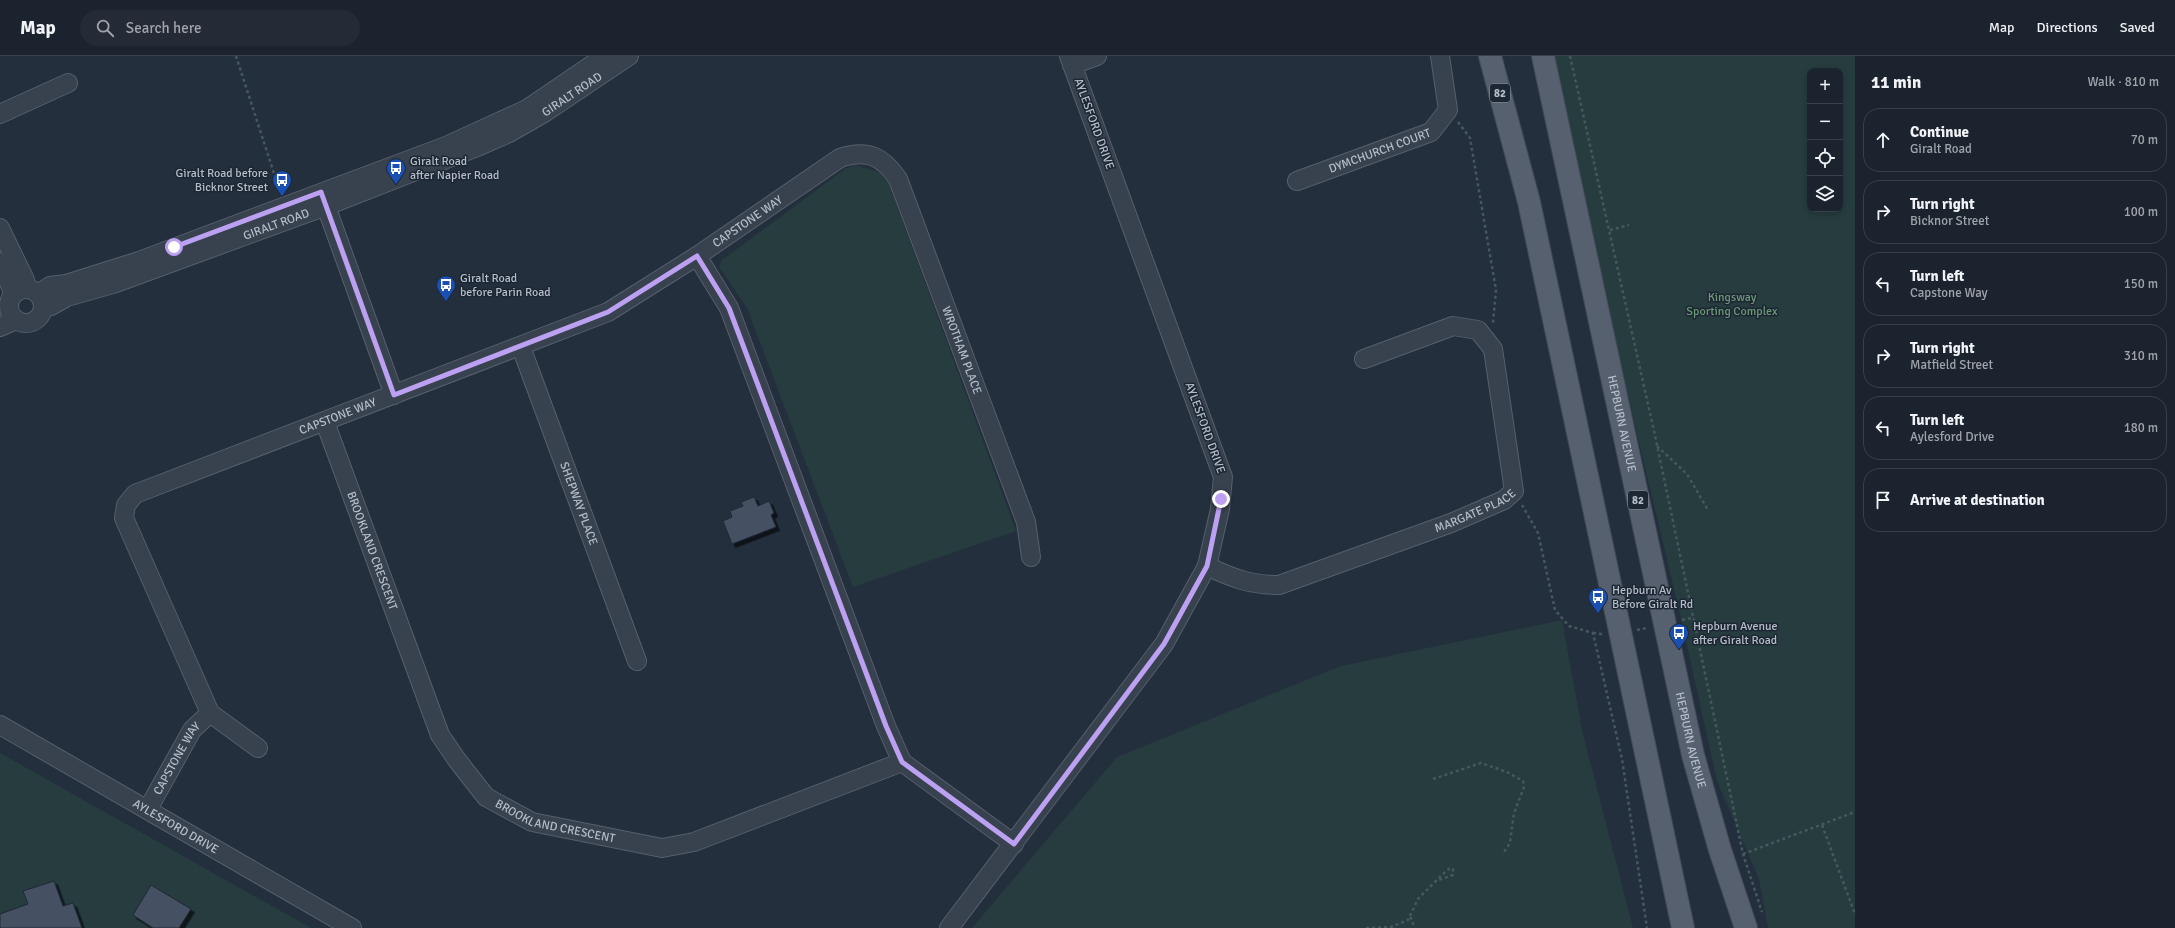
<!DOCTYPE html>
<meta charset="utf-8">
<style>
:root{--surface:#1b232e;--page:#242b36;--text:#f1f3f6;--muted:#a0a4aa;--line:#39404a}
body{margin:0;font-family:Signika,sans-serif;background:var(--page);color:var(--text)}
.controls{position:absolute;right:12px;top:12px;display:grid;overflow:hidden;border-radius:8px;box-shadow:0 2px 6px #0003}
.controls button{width:36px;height:36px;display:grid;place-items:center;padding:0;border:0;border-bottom:1px solid var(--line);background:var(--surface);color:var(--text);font:20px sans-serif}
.stop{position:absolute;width:12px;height:12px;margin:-9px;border:3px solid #bca0f2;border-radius:50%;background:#fff}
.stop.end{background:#bca0f2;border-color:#fff;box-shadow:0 1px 4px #0008}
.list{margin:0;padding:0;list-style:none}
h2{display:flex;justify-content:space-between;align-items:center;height:52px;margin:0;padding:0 16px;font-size:17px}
h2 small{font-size:13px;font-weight:400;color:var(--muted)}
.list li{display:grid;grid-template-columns:26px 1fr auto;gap:12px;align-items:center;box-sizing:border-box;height:64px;margin:0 8px 8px;padding:0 8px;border:1px solid var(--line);border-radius:16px}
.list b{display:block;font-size:15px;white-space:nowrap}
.list p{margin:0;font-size:13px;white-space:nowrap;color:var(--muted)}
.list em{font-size:13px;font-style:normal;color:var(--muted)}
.icon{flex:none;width:22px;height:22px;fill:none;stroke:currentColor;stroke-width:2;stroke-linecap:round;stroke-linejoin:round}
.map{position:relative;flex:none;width:1855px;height:872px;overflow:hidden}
header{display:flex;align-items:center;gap:24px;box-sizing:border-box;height:56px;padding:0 20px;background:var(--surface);border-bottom:1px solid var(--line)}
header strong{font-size:19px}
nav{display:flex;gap:22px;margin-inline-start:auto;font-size:14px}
.search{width:280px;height:36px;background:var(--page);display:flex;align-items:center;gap:10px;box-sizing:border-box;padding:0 14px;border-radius:22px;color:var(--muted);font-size:15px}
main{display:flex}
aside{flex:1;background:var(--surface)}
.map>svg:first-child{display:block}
.green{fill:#263c3f;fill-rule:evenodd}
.building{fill:#455162;stroke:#1f2835;filter:url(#shadow)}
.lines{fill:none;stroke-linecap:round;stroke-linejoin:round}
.minor-casing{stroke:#565f6c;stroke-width:20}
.major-casing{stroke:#414a57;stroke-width:24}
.path{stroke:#44595c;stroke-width:2.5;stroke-dasharray:3 3;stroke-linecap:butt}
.minor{stroke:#38414e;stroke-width:18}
.major{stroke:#56606e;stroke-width:22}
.route{stroke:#bca0f2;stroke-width:5}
.labels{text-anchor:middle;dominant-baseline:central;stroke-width:3;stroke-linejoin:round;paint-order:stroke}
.shield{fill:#1d2633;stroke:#878f9c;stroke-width:1}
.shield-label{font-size:11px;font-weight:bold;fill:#b4bcc9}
.street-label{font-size:12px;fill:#b4bcc9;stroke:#1d2633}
.poi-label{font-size:12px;fill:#b4bcc9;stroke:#1d2633;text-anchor:start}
.park-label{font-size:12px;fill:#6b9a76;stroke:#1d2633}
</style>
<header>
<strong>Map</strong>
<div class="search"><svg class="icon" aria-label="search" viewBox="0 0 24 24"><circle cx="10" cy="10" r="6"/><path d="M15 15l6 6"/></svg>Search here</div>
<nav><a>Map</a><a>Directions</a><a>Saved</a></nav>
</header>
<main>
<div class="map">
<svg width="1855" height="872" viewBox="0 0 1855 872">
<defs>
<filter id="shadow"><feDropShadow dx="3.5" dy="3.5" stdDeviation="0" flood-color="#0009"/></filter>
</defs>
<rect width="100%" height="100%" fill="#242f3e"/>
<g class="green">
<path d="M1547 0H1855V872H1768L1759 823 1717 725 1680 558ZM1810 15H1840V153H1810Z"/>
<polygon points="855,109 878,116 889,128 1016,475 853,531 747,252 719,211 722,204 845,113"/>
<polygon points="1562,564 1582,674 1633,872 972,872 1117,701 1341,610"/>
<polygon points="0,697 311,872 0,872"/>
</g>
<g class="building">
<polygon points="754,441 758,450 769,445 774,457 771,459 776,471 732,488 723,465 732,461 730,455 743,450 741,446"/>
<polygon points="54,825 63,850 73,847 82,872 0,872 0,858 28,848 23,835"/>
<polygon points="151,829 191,853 179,872 153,872 133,859"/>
</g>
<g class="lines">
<g class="minor-casing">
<g id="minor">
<polyline points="1072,9 1097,0"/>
<polyline points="0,58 68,27"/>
<path id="s1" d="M1297 125 1431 76 1448 54 1440 0"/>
<polyline points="322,139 394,339"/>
<polyline points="0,172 25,224 27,233"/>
<polyline points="697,200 729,252 886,670 902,706 1014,788"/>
<polyline points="0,206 14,238"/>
<circle cx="26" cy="250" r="17"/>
<polyline points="38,238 50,230 66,228 139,205 446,90 527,53 605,0"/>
<path id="s2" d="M43 251 51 250 67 241 113 228 326 150 477 91 509 77 544 57 629 0"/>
<polyline points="0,271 16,264"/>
<path id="s3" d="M521 291 637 605"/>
<path id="s4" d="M325 366 440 679 457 704 486 741 532 766 662 792 694 786 902 706"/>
<path id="s5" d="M1207 510C1232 522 1250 529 1279 529L1451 467 1504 444 1514 435 1493 293 1478 274 1453 270 1364 303"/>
<path id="s6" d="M0 669 352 872"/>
<path id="s7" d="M258 692 210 657 124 462 126 449 135 438 608 256 697 200 840 102C868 93 882 100 898 123L1026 466 1031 501"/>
<path id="s8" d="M148 753 192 674 210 657"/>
<polyline points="949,872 1164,588 1207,510 1220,453 1223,421 1069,0"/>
</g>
</g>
<g class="major-casing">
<g id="major">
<polyline points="1490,0 1529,146 1683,872"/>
<path id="s9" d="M1543 0 1693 699 1720 794 1746 872"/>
</g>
</g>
<g class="path">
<polyline points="236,0 280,136"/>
<polyline points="1570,0 1654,375 1743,798 1762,856"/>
<polyline points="1458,66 1470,82 1496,234 1493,267"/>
<polyline points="1610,174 1629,169"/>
<polyline points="29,274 44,267"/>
<polyline points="1657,390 1687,418 1708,454"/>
<polyline points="1522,449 1538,477 1555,554 1569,570 1593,577 1622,703 1647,872"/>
<polyline points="1682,564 1692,562"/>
<polyline points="1637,574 1647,572"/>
<polyline points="1593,577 1602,578"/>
<polyline points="1433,723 1481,707 1507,716 1523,725 1524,731 1514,757 1510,786 1507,792 1502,798"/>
<polyline points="1822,769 1855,858"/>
<polyline points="1743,798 1855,756"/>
<polyline points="1410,861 1413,865 1413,872"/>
<polyline points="1366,872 1391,871 1408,864 1418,843 1445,816 1450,812 1453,813 1453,819 1436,825"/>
</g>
<use href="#minor" class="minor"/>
<use href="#major" class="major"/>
</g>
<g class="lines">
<polyline class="route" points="174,191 321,136 394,339 608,256 697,200 729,252 886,670 902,706 1014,788 1164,588 1207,510 1221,443"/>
</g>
<defs>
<g id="bus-pin" transform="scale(1)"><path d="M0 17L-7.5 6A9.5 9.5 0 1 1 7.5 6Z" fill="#1a4fb4" stroke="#1d2633"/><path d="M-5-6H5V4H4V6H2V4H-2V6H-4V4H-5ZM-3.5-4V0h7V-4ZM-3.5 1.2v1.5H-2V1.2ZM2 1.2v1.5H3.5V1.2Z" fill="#fff"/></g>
</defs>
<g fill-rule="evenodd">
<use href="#bus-pin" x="396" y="112"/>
<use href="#bus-pin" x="282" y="124"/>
<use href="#bus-pin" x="446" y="229"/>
<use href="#bus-pin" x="1598" y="541"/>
<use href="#bus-pin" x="1679" y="577"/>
</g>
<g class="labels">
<g class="shield">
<rect x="1490" y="28" width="20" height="18" rx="3"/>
<rect x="1628" y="435" width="20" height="18" rx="3"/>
</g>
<g class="shield-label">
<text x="1500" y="37">82</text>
<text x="1638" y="444">82</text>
</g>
<g class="street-label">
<text stroke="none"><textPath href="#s2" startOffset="572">GIRALT ROAD</textPath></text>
<text transform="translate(1094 68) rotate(70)">AYLESFORD DRIVE</text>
<text stroke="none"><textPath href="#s1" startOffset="88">DYMCHURCH COURT</textPath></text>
<text stroke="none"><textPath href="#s7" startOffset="973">CAPSTONE WAY</textPath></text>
<text stroke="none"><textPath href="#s2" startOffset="248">GIRALT ROAD</textPath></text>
<text stroke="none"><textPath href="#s7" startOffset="1336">WROTHAM PLACE</textPath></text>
<text stroke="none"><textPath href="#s7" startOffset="517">CAPSTONE WAY</textPath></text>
<text stroke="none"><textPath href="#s9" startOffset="376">HEPBURN AVENUE</textPath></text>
<text transform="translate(1205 372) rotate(70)">AYLESFORD DRIVE</text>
<text stroke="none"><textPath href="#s3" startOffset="167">SHEPWAY PLACE</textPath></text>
<text stroke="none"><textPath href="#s5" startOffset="285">MARGATE PLACE</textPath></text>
<text stroke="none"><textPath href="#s4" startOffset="137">BROOKLAND CRESCENT</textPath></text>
<text stroke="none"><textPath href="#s9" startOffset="700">HEPBURN AVENUE</textPath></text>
<text stroke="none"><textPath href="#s8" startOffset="58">CAPSTONE WAY</textPath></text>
<text stroke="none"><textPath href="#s4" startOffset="485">BROOKLAND CRESCENT</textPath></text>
<text stroke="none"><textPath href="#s6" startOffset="203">AYLESFORD DRIVE</textPath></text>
</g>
<g class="poi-label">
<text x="410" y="105">Giralt Road<tspan x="410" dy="14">after Napier Road</tspan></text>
<text x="268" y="117" text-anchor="end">Giralt Road before<tspan x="268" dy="14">Bicknor Street</tspan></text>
<text x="460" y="222">Giralt Road<tspan x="460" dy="14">before Parin Road</tspan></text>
<text x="1612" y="534">Hepburn Av<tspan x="1612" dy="14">Before Giralt Rd</tspan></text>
<text x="1693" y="570">Hepburn Avenue<tspan x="1693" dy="14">after Giralt Road</tspan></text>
</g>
<g class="park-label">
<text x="1732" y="241">Kingsway<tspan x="1732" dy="14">Sporting Complex</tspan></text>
</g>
</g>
</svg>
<div class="controls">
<button>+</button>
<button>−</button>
<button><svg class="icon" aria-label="locate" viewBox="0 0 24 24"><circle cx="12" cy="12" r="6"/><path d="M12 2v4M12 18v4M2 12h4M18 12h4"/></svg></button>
<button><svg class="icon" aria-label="layers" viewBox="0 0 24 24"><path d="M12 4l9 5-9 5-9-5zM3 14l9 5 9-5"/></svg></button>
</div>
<div class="stop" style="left:174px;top:191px"></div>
<div class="stop end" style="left:1221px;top:443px"></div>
</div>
<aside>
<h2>11 min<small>Walk · 810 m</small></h2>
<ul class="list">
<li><svg class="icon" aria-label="ahead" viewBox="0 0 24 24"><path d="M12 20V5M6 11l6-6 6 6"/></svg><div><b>Continue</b><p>Giralt Road</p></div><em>70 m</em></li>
<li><svg class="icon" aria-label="right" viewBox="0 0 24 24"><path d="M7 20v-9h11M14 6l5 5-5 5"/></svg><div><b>Turn right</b><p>Bicknor Street</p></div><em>100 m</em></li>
<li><svg class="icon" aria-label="left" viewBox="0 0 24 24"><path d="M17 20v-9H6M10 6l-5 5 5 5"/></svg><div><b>Turn left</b><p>Capstone Way</p></div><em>150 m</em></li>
<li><svg class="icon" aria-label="right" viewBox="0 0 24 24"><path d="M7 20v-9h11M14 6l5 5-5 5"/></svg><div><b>Turn right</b><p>Matfield Street</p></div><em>310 m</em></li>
<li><svg class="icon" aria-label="left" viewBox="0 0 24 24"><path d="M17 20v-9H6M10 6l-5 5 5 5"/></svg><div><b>Turn left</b><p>Aylesford Drive</p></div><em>180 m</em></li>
<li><svg class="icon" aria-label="arrive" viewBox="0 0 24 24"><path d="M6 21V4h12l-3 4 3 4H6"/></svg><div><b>Arrive at destination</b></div></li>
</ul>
</aside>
</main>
